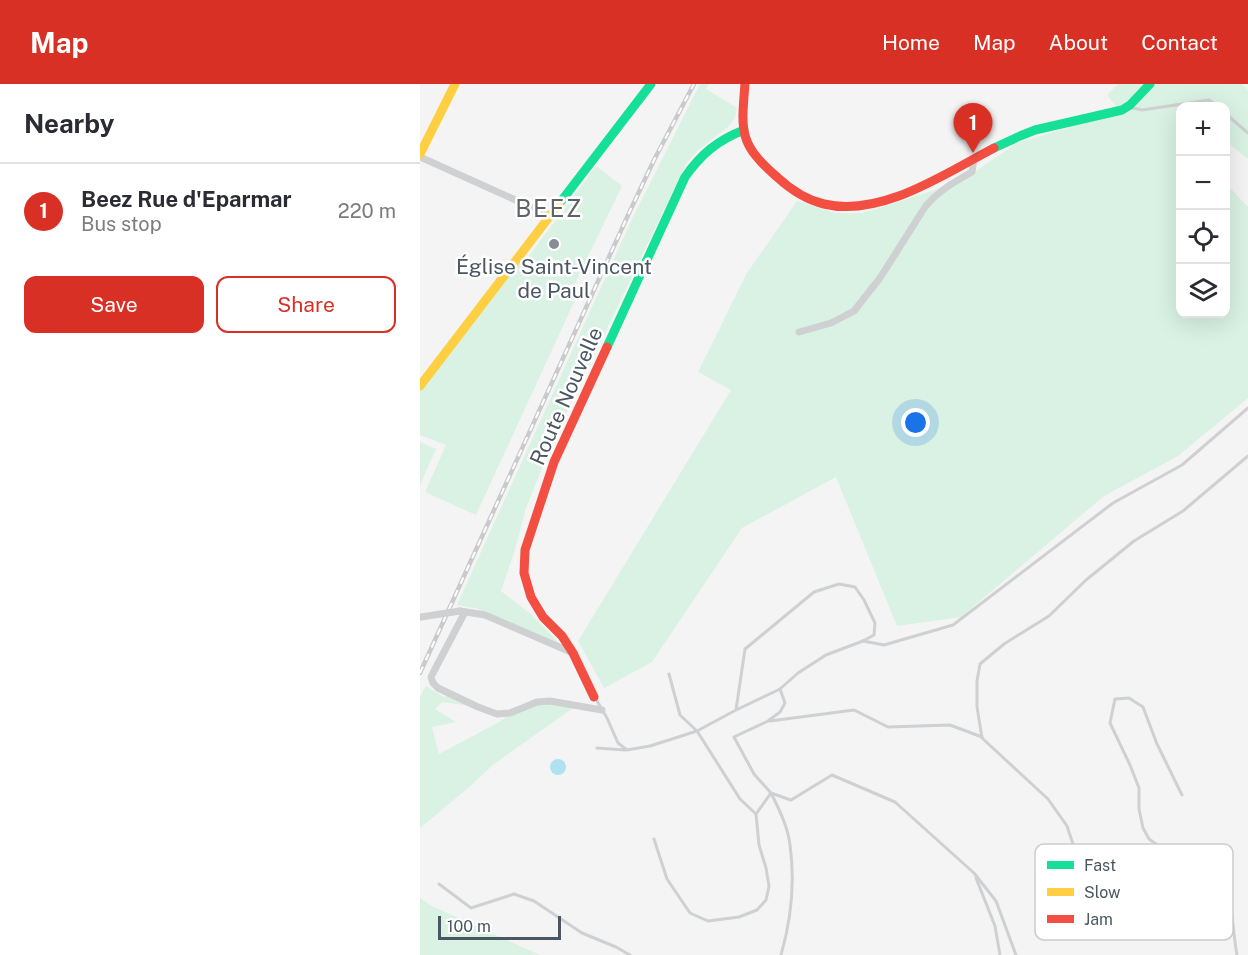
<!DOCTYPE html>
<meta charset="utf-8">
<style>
:root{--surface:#fff;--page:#f2f2f3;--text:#2b2b33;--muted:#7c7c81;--line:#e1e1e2;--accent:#d93025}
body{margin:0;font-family:"Public Sans",sans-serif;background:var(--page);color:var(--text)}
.controls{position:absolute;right:18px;top:18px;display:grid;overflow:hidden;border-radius:12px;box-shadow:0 6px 24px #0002}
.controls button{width:54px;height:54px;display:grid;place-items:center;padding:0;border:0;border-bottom:2px solid var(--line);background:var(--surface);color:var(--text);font:30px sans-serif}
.scale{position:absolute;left:18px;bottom:15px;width:123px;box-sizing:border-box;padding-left:6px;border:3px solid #4a5661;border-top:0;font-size:16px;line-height:21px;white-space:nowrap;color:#4a5661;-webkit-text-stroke:4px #fff;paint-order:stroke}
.you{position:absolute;left:496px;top:339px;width:21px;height:21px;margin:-15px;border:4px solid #fff;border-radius:50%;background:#1a73e8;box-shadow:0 0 0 9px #1a73e833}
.badge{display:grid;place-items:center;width:39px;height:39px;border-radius:50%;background:var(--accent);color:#fff;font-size:20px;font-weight:700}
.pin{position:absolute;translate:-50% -50px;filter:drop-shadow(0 2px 3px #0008)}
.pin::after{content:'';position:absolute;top:32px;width:21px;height:18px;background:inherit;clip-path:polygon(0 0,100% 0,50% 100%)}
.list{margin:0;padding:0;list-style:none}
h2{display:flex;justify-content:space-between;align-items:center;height:78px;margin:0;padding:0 24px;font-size:26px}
h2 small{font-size:20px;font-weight:400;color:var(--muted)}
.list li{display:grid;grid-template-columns:39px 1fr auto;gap:18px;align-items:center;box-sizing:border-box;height:96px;padding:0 24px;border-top:2px solid var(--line)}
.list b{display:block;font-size:22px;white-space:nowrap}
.list p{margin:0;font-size:20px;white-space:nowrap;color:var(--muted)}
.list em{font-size:20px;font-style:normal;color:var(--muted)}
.actions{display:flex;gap:12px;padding:18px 24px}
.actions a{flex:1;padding:14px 0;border:2px solid var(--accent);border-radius:12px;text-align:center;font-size:21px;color:var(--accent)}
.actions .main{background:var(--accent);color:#fff}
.icon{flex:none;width:33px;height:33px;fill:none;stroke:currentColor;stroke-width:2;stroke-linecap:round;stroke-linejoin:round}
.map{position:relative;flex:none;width:828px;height:871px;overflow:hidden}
header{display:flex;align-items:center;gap:36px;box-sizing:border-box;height:84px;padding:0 30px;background:var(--accent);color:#fff}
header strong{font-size:28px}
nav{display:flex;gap:33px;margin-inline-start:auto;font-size:21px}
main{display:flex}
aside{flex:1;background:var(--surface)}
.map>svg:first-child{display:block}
.green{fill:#d9f2e3}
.water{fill:#aee2f0}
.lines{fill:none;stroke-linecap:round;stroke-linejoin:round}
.lane{stroke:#ced0d2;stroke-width:3}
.street{stroke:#ced0d2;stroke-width:7}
.fast{stroke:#16e098;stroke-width:9}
.slow{stroke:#ffcf43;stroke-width:9}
.jam{stroke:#f24e42;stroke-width:9}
.rail-casing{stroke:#c9cacc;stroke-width:4.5}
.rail{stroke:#fff;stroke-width:2;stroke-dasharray:7;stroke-linecap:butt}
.street-bridge{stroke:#ced0d2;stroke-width:7}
.poi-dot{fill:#868d94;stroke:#fff;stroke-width:2}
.labels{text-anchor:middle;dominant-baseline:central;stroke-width:5;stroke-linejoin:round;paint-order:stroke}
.poi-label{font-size:21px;fill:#4a5661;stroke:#fff}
.street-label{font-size:21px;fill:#4a5661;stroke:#fff}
.quarter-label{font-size:24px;letter-spacing:1.5px;fill:#5f6368;stroke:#fff}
.key{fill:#fff;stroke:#c9ccd0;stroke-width:1.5}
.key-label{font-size:16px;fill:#4a5661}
</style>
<header>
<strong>Map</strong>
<nav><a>Home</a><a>Map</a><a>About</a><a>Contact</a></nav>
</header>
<main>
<aside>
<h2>Nearby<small></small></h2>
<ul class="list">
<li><span class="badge">1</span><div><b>Beez Rue d'Eparmar</b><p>Bus stop</p></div><em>220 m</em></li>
</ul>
<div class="actions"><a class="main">Save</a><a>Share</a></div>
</aside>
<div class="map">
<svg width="828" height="871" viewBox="0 0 828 871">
<rect width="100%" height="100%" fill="#f4f4f4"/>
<g class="green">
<polygon points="280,0 289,0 286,5 317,24 315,34 309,42 277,67 266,80 133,357 106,424 95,466 81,507 112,531 140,560 55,524 37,521 211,137"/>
<polygon points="698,0 822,0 828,6 828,75 806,57 806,22 760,22 760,230 806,230 806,100 828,123 828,314 758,372 684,412 541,533 477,542 416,393 322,444 232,578 184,604 158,557 311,306 278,288 327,189 377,117 416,129 442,129 466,122 541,97 597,59 651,43 696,22 687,11"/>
<polygon points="176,82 202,102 148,214 154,218 56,431 5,408 26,361 0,351 0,302 97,176 103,180"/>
<polygon points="0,358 16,365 0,401"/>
<polygon points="6,602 24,613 32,610 58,623 22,618 15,625 36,638 12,643 19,670 81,637 90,629 117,618 156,622 74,680 47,705 0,744 0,613"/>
<polygon points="0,814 12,822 120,871 0,871"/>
</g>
<circle class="water" cx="138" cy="683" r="8"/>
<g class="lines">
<g class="lane">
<polyline points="709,23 722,26 789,16 797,22"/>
<polyline points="806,30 828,49"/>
<polyline points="443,557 464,561 533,541 693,419 762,381 828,324"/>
<polyline points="249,590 260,631 277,647 320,715 336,730"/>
<polyline points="360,605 365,619 360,628 348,637 314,653 334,690 351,709 371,716 412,691 475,718 554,789 576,817 596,871"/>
<polyline points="176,615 187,634 198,659 207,666 230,662 277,647 316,626 360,605 378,589 406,571 443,557 454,551 455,539 444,516 435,503 419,500 394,508 325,565 316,626"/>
<polyline points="350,637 434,626 468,643 530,641 562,653"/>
<polyline points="177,664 205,666"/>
<polyline points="762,711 737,660 723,623 709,614 695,615 690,639 710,681 719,704 719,725 723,744 729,755 756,774 763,776 763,784 760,794 748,806 734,814 701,820 684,813 671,801 657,772 647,742 628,715 562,654 557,623 557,597 560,580 584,560 629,532 666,496 714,457 763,427 828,372"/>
<path d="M234 755 247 795 270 829 288 837 319 833 337 826 346 816 349 802 346 784 339 761 336 730 351 709C359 725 368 743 370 761 375 797 371 836 361 871"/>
<path d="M763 776H778L791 779C794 784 799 790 802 795 814 818 812 846 817 871"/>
<polyline points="556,794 575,842 580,871"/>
<polyline points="19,800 51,824 94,810 114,817 162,849 196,863 210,871"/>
</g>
<g class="street">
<polyline points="0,73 131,132"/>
<path d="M379 248 411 239 434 227 460 194 505 123C518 107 534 98 552 88L554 75"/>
<polyline points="40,527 65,531 153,569"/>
<polyline points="45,528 13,589 11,593 13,599 18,604 58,623 77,630 90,629 117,618 130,617 182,626"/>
</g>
<g class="fast">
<polyline points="574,64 600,52 615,46 702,26 710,21 730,0"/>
<polyline points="139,120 231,0"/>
<path d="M187 263 265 93C281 70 298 56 324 46"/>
</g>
<g class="slow">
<polyline points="0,70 35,0"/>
<polyline points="0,302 139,120"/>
</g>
<g class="jam">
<path d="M325 0C321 48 319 60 357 93 370 105 387 116 404 120 461 134 526 89 574 64"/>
<polyline points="174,613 153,569 142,552 123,533 111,513 104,489 105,466 134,378 187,263"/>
</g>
<g class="rail-casing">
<polyline id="rail" points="0,589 209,129 235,74 274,0"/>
</g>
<use href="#rail" class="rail"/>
<polyline class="street-bridge" points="1,533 40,527"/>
</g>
<circle class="poi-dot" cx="134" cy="160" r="6"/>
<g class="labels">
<g class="poi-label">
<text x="134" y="182">Église Saint-Vincent<tspan x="134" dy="24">de Paul</tspan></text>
</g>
<g class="street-label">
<text transform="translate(146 312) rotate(-66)">Route Nouvelle</text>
</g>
<g class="quarter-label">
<text x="129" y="124">BEEZ</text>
</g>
</g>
<rect x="615" y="760" width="198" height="96" rx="9" class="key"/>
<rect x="627" y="777" width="27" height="8" fill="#16e098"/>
<rect x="627" y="804" width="27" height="8" fill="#ffcf43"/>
<rect x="627" y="831" width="27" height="8" fill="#f24e42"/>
<g class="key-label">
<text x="664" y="787">Fast</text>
<text x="664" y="814">Slow</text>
<text x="664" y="841">Jam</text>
</g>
</svg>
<div class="controls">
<button>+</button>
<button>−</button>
<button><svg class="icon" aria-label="locate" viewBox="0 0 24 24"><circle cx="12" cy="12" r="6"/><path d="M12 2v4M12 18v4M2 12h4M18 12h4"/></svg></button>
<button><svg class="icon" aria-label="layers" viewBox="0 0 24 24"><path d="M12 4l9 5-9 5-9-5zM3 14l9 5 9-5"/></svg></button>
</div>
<div class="scale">100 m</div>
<div class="you"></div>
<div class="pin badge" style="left:553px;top:69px">1</div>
</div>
</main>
